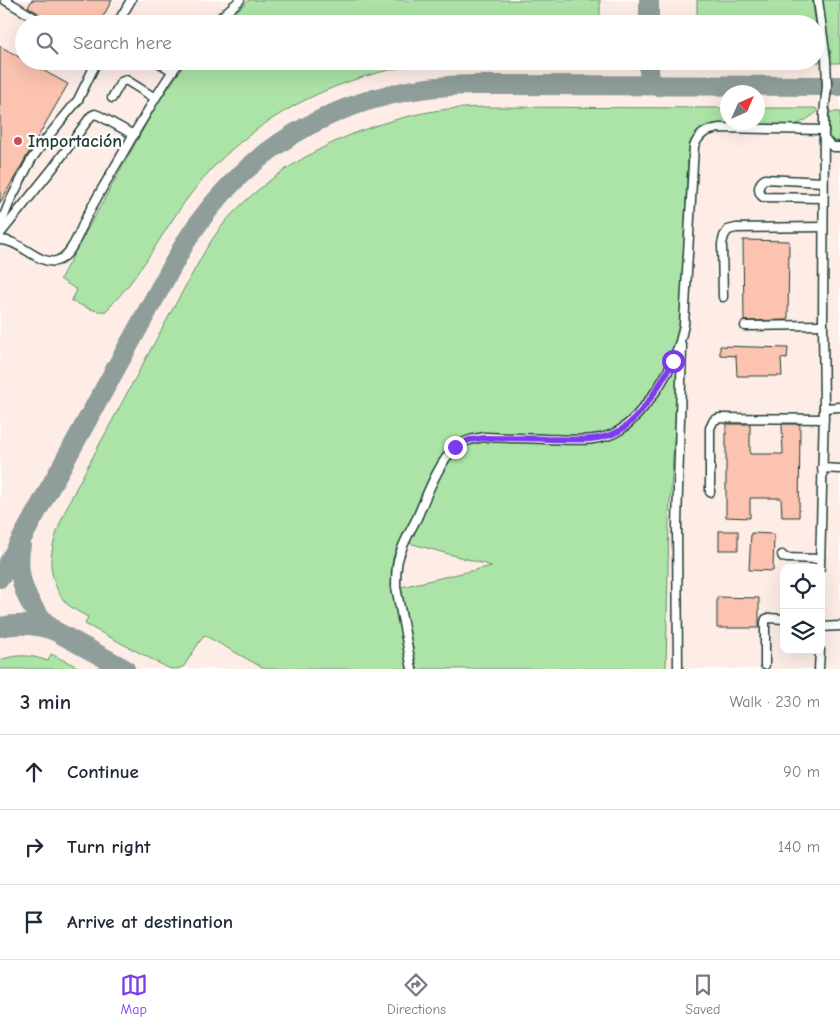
<!DOCTYPE html>
<meta charset="utf-8">
<style>
:root{--surface:#fff;--page:#f6f6f7;--text:#1f2937;--muted:#747a83;--line:#e0e1e3;--accent:#7c3aed}
body{margin:0;font-family:"Comic Neue",sans-serif;background:var(--page);color:var(--text)}
.controls{position:absolute;right:15px;bottom:15px;display:grid;overflow:hidden;border-radius:10px;box-shadow:0 5px 20px #0002}
.controls button{width:45px;height:45px;display:grid;place-items:center;padding:0;border:0;border-bottom:1px solid var(--line);background:var(--surface);color:var(--text);font:25px sans-serif}
.compass{position:absolute;left:720px;top:85px;width:45px;height:45px;border-radius:50%;background:var(--surface);box-shadow:0 5px 20px #0002;rotate:45deg}
.stop{position:absolute;width:15px;height:15px;margin:-11px;border:4px solid #7c3aed;border-radius:50%;background:#fff}
.stop.end{background:#7c3aed;border-color:#fff;box-shadow:0 1px 5px #0008}
.list{margin:0;padding:0;list-style:none}
h2{display:flex;justify-content:space-between;align-items:center;height:65px;margin:0;padding:0 20px;font-size:21px}
h2 small{font-size:16px;font-weight:400;color:var(--muted)}
.list li{display:grid;grid-template-columns:32px 1fr auto;gap:15px;align-items:center;box-sizing:border-box;height:75px;padding:0 20px;border-top:1px solid var(--line)}
.list b{display:block;font-size:19px;white-space:nowrap}
.list em{font-size:16px;font-style:normal;color:var(--muted)}
.icon{flex:none;width:28px;height:28px;fill:none;stroke:currentColor;stroke-width:2;stroke-linecap:round;stroke-linejoin:round}
.map{position:relative;flex:none;width:840px;height:669px;overflow:hidden}
.search{position:absolute;background:var(--surface);box-shadow:0 5px 20px #0002;left:15px;right:15px;top:15px;height:55px;display:flex;align-items:center;gap:12px;box-sizing:border-box;padding:0 18px;border-radius:28px;color:var(--muted);font-size:19px}
.sheet{height:290px;background:var(--surface)}
nav{display:flex;justify-content:space-around;align-items:center;box-sizing:border-box;height:70px;border-top:1px solid var(--line);background:var(--surface);font-size:14px;color:var(--muted)}
nav a{display:grid;justify-items:center;gap:2px}
nav .on{color:var(--accent)}
.map>svg:first-child{display:block}
.built{fill:#feede7;fill-rule:evenodd}
.green{fill:#ace3a6;stroke:#66906d}
.lines{fill:none;stroke-linecap:round;stroke-linejoin:round}
.taxiway{stroke:#8f9e9a;stroke-width:20}
.building{fill:#fbc3b0;stroke:#1f3d34}
.minor-casing{stroke:#1f3d34;stroke-width:11}
.minor{stroke:#fff;stroke-width:8}
.route{stroke:#7c3aed;stroke-width:6}
.poi-dot{fill:#d1495b;stroke:#fff;stroke-width:2}
.labels{text-anchor:middle;dominant-baseline:central;stroke-width:4.5;stroke-linejoin:round;paint-order:stroke}
.poi-label{font-size:18px;font-weight:bold;fill:#1f3d34;stroke:#fff;text-anchor:start}
</style>
<div class="map">
<svg width="840" height="669" viewBox="0 0 840 669">
<rect width="100%" height="100%" fill="#fff"/>
<filter id="ink" filterUnits="userSpaceOnUse"><feTurbulence type="fractalNoise" baseFrequency=".02" numOctaves="2"/><feDisplacementMap in="SourceGraphic" scale="10" xChannelSelector="R" yChannelSelector="G"/><feConvolveMatrix kernelMatrix="1 2 1 2 8 2 1 2 1" color-interpolation-filters="sRGB"/></filter>
<g filter="url(#ink)">
<path class="built" d="M0 0H840V669H0ZM24 24H816V61H24ZM728 92H758V122H728ZM784 568H821V650H784Z"/>
<g class="green">
<polygon points="249,0 600,0 600,20 612,24 222,24"/>
<polygon points="697,0 812,0 816,24 688,24 697,20"/>
<polygon points="821,0 840,0 840,63 831,63"/>
<polygon points="816,24 819,47 820,62 662,61 816,61"/>
<path d="M187 61H447C429 63 411 65 394 69 317 85 241 128 193 191 171 219 154 251 133 279 125 290 115 301 106 311 94 313 82 305 71 301L77 290 60 279 156 106Z"/>
<path d="M484 107 727 108 728 122H758V108H814L817 109V112C808 119 801 124 790 126L720 124C701 126 692 134 688 153L681 319 674 352 657 383 632 415 619 426 607 432 584 438 463 439 454 443 444 455 434 472 399 545 394 559 391 572 394 590 409 669H265L204 635 184 666 178 669H170L85 624 88 617C81 613 72 609 66 603 57 593 52 578 51 565 49 533 82 478 97 449 133 382 169 315 206 249 214 236 223 223 234 212 287 158 359 124 434 111 450 108 467 108 484 107Z"/>
<rect x="829" y="112" width="11" height="29"/>
<path d="M675 365 679 366 669 520 666 669H415L401 587 492 566 409 543 447 462C456 449 464 445 479 441L586 443 610 439 620 433 669 376Z"/>
<path d="M51 654 82 669H0V661L3 659C20 654 31 655 48 661Z"/>
</g>
<g class="lines">
<g class="taxiway">
<polyline points="649,24 649,0"/>
<path d="M649 61C649 71 647 82 659 86"/>
<path d="M21 545C14 577 29 612 55 631L125 669"/>
<path d="M0 578 185 243C250 140 352 86 474 85L840 86"/>
<path d="M0 627C19 623 35 624 53 630"/>
</g>
</g>
<g class="building">
<polygon points="32,0 112,0 99,24 56,24 28,7"/>
<polygon points="0,46 24,60 24,61 26,61 68,84 0,203"/>
<polygon points="743,240 789,241 788,320 744,321"/>
<polygon points="720,346 788,348 787,359 781,358 782,376 737,376 736,356 720,355"/>
<polygon points="726,424 750,424 750,454 783,454 782,424 800,424 799,517 782,517 781,498 750,498 750,518 726,517"/>
<rect x="719" y="531" width="19" height="19"/>
<polygon points="751,533 774,534 773,571 749,570"/>
<polygon points="717,597 759,598 759,628 717,628"/>
</g>
<g class="lines">
<g class="minor-casing">
<g id="minor">
<polyline points="5,0 45,24"/>
<polyline points="818,0 826,59 827,86 824,114 823,325 824,408 820,568"/>
<polyline points="117,24 131,0"/>
<polyline points="213,24 240,0"/>
<polyline points="156,61 173,71"/>
<polyline points="112,98 121,82 126,80 155,98"/>
<polyline points="824,139 833,147 840,147"/>
<path d="M823 182 765 179C758 183 757 192 763 197L823 198"/>
<polyline points="0,226 10,201 31,160 46,139 78,100 97,61"/>
<polyline points="0,234 53,168 91,116 95,114 100,116 134,135"/>
<path d="M0 240C19 239 38 265 56 261 71 258 80 230 86 218 101 189 119 161 135 132 150 108 163 83 180 61"/>
<polyline points="723,297 722,244 724,236 728,230 736,228 823,227"/>
<polyline points="745,326 823,325"/>
<polyline points="824,408 840,407"/>
<polyline points="822,468 840,469"/>
<polyline points="710,492 710,428 714,420 720,418 824,419"/>
<polyline points="782,555 783,557 787,558 820,559"/>
<polyline points="821,627 840,626"/>
<polyline points="765,665 765,622 766,619 769,618 784,619"/>
<path d="M412 669 396 587C396 578 396 569 398 560 402 545 410 531 417 518 425 499 440 459 456 447 464 440 474 439 485 437 505 438 525 438 546 439 569 439 599 444 620 430 634 421 649 401 658 388 671 368 680 348 684 325L694 146C700 133 706 130 720 128L824 130"/>
<polyline points="678,669 677,525 682,346"/>
<polyline points="819,669 820,650"/>
</g>
</g>
<use href="#minor" class="minor"/>
</g>
</g>
<g class="lines" filter="url(#ink)">
<path class="route" d="M455 447 469 440 484 438C505 438 526 438 547 439 570 439 598 443 619 431 640 419 662 382 673 361"/>
</g>
<circle class="poi-dot" cx="18" cy="141" r="5"/>
<g class="labels">
<g class="poi-label">
<text x="28" y="141">Importación</text>
</g>
</g>
</svg>
<div class="controls">
<button><svg class="icon" aria-label="locate" viewBox="0 0 24 24"><circle cx="12" cy="12" r="6"/><path d="M12 2v4M12 18v4M2 12h4M18 12h4"/></svg></button>
<button><svg class="icon" aria-label="layers" viewBox="0 0 24 24"><path d="M12 4l9 5-9 5-9-5zM3 14l9 5 9-5"/></svg></button>
</div>
<svg class="compass" viewBox="-18 -18 36 36"><path d="M0-13l5 13h-10z" fill="#e53935"/><path d="M0 13l5-13h-10z" fill="#747a83"/></svg>
<div class="stop" style="left:673px;top:361px"></div>
<div class="stop end" style="left:455px;top:447px"></div>
<div class="search"><svg class="icon" aria-label="search" viewBox="0 0 24 24"><circle cx="10" cy="10" r="6"/><path d="M15 15l6 6"/></svg>Search here</div>
</div>
<section class="sheet">
<h2>3 min<small>Walk · 230 m</small></h2>
<ul class="list">
<li><svg class="icon" aria-label="ahead" viewBox="0 0 24 24"><path d="M12 20V5M6 11l6-6 6 6"/></svg><div><b>Continue</b></div><em>90 m</em></li>
<li><svg class="icon" aria-label="right" viewBox="0 0 24 24"><path d="M7 20v-9h11M14 6l5 5-5 5"/></svg><div><b>Turn right</b></div><em>140 m</em></li>
<li><svg class="icon" aria-label="arrive" viewBox="0 0 24 24"><path d="M6 21V4h12l-3 4 3 4H6"/></svg><div><b>Arrive at destination</b></div></li>
</ul>
</section>
<nav>
<a class="on"><svg class="icon" aria-label="map" viewBox="0 0 24 24"><path d="M3 6l6-2 6 2 6-2v14l-6 2-6-2-6 2zM9 4v14M15 6v14"/></svg>Map</a>
<a><svg class="icon" aria-label="directions" viewBox="0 0 24 24"><path d="M12 3l9 9-9 9-9-9zM9 14v-3h6M13 9l2 2-2 2"/></svg>Directions</a>
<a><svg class="icon" aria-label="saved" viewBox="0 0 24 24"><path d="M7 4h10v16l-5-4-5 4z"/></svg>Saved</a>
</nav>
